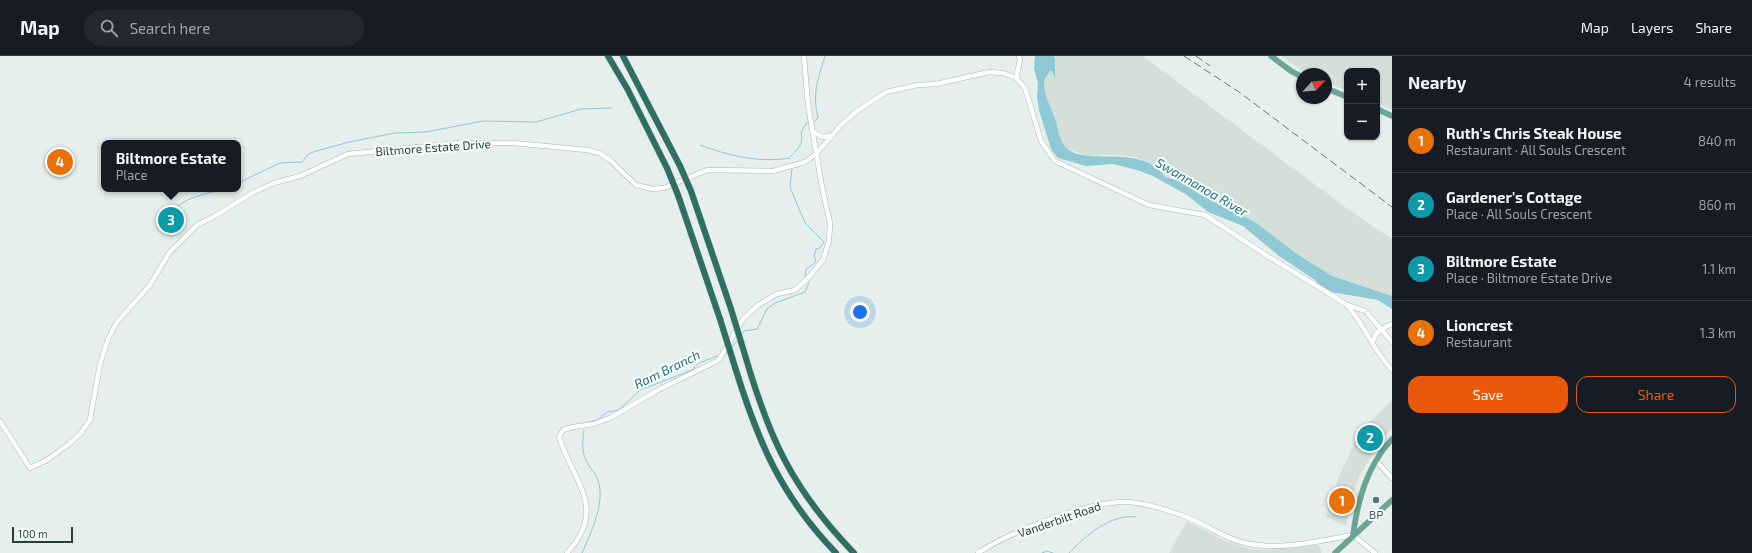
<!DOCTYPE html>
<meta charset="utf-8">
<style>
:root{--surface:#171b24;--page:#242831;--text:#f1f3f6;--muted:#9ea1a6;--line:#363941;--accent:#ea580c}
body{margin:0;font-family:"Exo 2",sans-serif;background:var(--page);color:var(--text)}
.controls{position:absolute;right:12px;top:12px;display:grid;overflow:hidden;border-radius:8px;box-shadow:0 1px 3px #0004}
.controls button{width:36px;height:36px;display:grid;place-items:center;padding:0;border:0;border-bottom:1px solid var(--line);background:var(--surface);color:var(--text);font:20px sans-serif}
.compass{position:absolute;left:1296px;top:12px;width:36px;height:36px;border-radius:50%;background:var(--surface);box-shadow:0 1px 3px #0004;rotate:64deg}
.scale{position:absolute;left:12px;bottom:10px;width:61px;box-sizing:border-box;padding-left:4px;border:2px solid #24423a;border-top:0;font-size:11px;line-height:14px;white-space:nowrap;color:#24423a;-webkit-text-stroke:3px #f7fbf9;paint-order:stroke}
.you{position:absolute;left:860px;top:256px;width:14px;height:14px;margin:-10px;border:3px solid #fff;border-radius:50%;background:#1a73e8;box-shadow:0 0 0 6px #1a73e833}
.badge{display:grid;place-items:center;width:26px;height:26px;border-radius:50%;background:var(--accent);color:#fff;font-size:13px;font-weight:700}
.pin{position:absolute;translate:-50% -50%;border:2px solid #fff;box-shadow:0 1px 4px #0006}
.popup{position:absolute;left:101px;top:84px;width:140px;height:52px;box-sizing:border-box;display:grid;place-content:center;border-radius:8px;background:var(--surface);filter:drop-shadow(0 1px 3px #0005);font-size:13px;white-space:nowrap;color:var(--muted)}
.popup b{font-size:15px;color:var(--text)}
.popup::after{content:'';position:absolute;left:50%;top:100%;margin-left:-8px;border:8px solid transparent;border-top-color:var(--surface)}
.list{margin:0;padding:0;list-style:none}
h2{display:flex;justify-content:space-between;align-items:center;height:52px;margin:0;padding:0 16px;font-size:17px}
h2 small{font-size:13px;font-weight:400;color:var(--muted)}
.list li{display:grid;grid-template-columns:26px 1fr auto;gap:12px;align-items:center;box-sizing:border-box;height:64px;padding:0 16px;border-top:1px solid var(--line)}
.list b{display:block;font-size:15px;white-space:nowrap}
.list p{margin:0;font-size:13px;white-space:nowrap;color:var(--muted)}
.list em{font-size:13px;font-style:normal;color:var(--muted)}
.actions{display:flex;gap:8px;padding:12px 16px}
.actions a{flex:1;padding:9px 0;border:1px solid var(--accent);border-radius:12px;text-align:center;font-size:14px;color:var(--accent)}
.actions .main{background:var(--accent);color:#fff}
.icon{flex:none;width:22px;height:22px;fill:none;stroke:currentColor;stroke-width:2;stroke-linecap:round;stroke-linejoin:round}
.map{position:relative;flex:none;width:1392px;height:497px;overflow:hidden}
header{display:flex;align-items:center;gap:24px;box-sizing:border-box;height:56px;padding:0 20px;background:var(--surface);border-bottom:1px solid var(--line)}
header strong{font-size:19px}
nav{display:flex;gap:22px;margin-inline-start:auto;font-size:14px}
.search{width:280px;height:36px;background:var(--page);display:flex;align-items:center;gap:10px;box-sizing:border-box;padding:0 14px;border-radius:22px;color:var(--muted);font-size:15px}
main{display:flex}
aside{flex:1;background:var(--surface)}
.map>svg:first-child{display:block}
.built{fill:#d4dfda}
.water{fill:#8ec9d4}
.lines{fill:none;stroke-linecap:round;stroke-linejoin:round}
.stream{stroke:#8ec9d4;stroke-width:1}
.minor-casing{stroke:#a8b8b2;stroke-width:5.5}
.major-casing{stroke:#c2cac8;stroke-width:6}
.highway-casing{stroke:#c2cac8;stroke-width:7}
.minor{stroke:#fff;stroke-width:4.5}
.major{stroke:#6aa596;stroke-width:5.5}
.highway{stroke:#2f6f62;stroke-width:6}
.rail{stroke:#5f7d75;stroke-width:1;stroke-dasharray:8 4;stroke-linecap:butt}
.highway-bridge-casing{stroke:#c2cac8;stroke-width:7;stroke-linecap:butt}
.highway-bridge{stroke:#2f6f62;stroke-width:6}
.service-dot{fill:#5c6f8a;stroke:#f7fbf9;stroke-width:1.5}
.labels{text-anchor:middle;dominant-baseline:central;stroke-width:4;stroke-linejoin:round;paint-order:stroke}
.street-label{font-size:12px;fill:#24423a;stroke:#f7fbf9}
.service-label{font-size:12px;fill:#4e5e75;stroke:#f7fbf9}
.water-label{font-size:13px;font-style:italic;fill:#1c6f80;stroke:#f7fbf9}
</style>
<header>
<strong>Map</strong>
<div class="search"><svg class="icon" aria-label="search" viewBox="0 0 24 24"><circle cx="10" cy="10" r="6"/><path d="M15 15l6 6"/></svg>Search here</div>
<nav><a>Map</a><a>Layers</a><a>Share</a></nav>
</header>
<main>
<div class="map">
<svg width="1392" height="497" viewBox="0 0 1392 497">
<rect width="100%" height="100%" fill="#e6efeb"/>
<g class="built">
<polygon points="1053,0 1143,0 1345,151 1392,183 1392,240 1332,220 1297,198 1255,166 1201,139 1183,126 1165,121 1153,109 1135,101 1113,99 1086,100 1068,93 1064,90 1059,80 1055,62 1045,38 1045,21 1050,15 1052,15 1054,22 1055,3"/>
<polygon points="1281,0 1392,0 1392,54 1377,47 1377,15 1347,15 1347,35 1326,26 1326,18 1307,18"/>
<polygon points="1392,344 1392,372 1376,392 1359,421 1352,440 1346,470 1326,461 1338,423 1355,386 1372,364"/>
<polygon points="1187,465 1223,484 1250,493 1265,494 1315,489 1319,490 1322,494 1321,497 1169,497"/>
</g>
<path class="water" d="M1035 0H1053L1055 3V23L1052 15H1050C1049 18 1046 20 1045 22 1042 36 1050 48 1054 60 1058 70 1058 81 1064 89 1082 114 1138 84 1165 121L1183 126 1201 139 1255 166 1297 198 1332 220 1392 240V253L1378 244 1325 235 1315 224 1279 200 1243 170 1208 156 1187 139 1153 120 1137 114 1113 108 1086 110 1058 102 1051 93 1039 54 1037 41 1038 27 1034 13Z"/>
<g class="lines">
<g class="stream">
<path d="M815 65 818 62C812 37 818 23 825 0"/>
<path d="M700 89C730 100 758 107 790 102"/>
<path d="M790 101C796 95 805 87 801 77L806 67H809"/>
<polyline points="792,113 790,131 805,167 824,186 820,192 816,193 814,200 816,206 806,213 805,221"/>
<polyline points="238,127 280,107 302,106 308,98 316,95 349,86 395,77 426,76 483,65 536,66 581,53 611,52"/>
<path d="M165 164C177 143 203 138 225 133"/>
<polyline points="742,278 744,275 757,273 767,253 775,247 805,236 809,226"/>
<polyline points="732,291 738,284"/>
<polyline points="724,300 728,296"/>
<polyline points="585,367 598,364 607,356 619,354 640,334 692,314 699,307 717,300"/>
<path d="M582 497C591 476 608 443 596 420 593 414 588 410 586 404 581 395 583 384 584 374"/>
<polyline points="1042,497 1047,495 1053,497"/>
<path d="M1069 497C1084 481 1111 457 1136 461"/>
</g>
<g class="minor-casing">
<g id="minor">
<polyline points="1016,22 1020,4 1019,0"/>
<polyline points="814,76 822,81 830,80"/>
<path d="M1347 249C1365 270 1374 295 1392 314"/>
<polyline points="1368,258 1392,286"/>
<path d="M1373 286C1375 275 1382 272 1392 268"/>
<polyline points="0,365 30,412 47,404 69,388 80,378 90,364 100,308 108,283 117,266 150,229 169,197 197,169 215,160 254,136 274,127 300,120 348,98 460,87 513,87 587,94 599,97 610,104 636,129 652,133 664,132 707,114 773,115 805,106 817,97 841,69 857,55 886,36 918,29 936,28 989,16 1003,17 1016,22 1025,32 1041,85 1055,105 1149,149 1205,159 1269,201 1325,235 1345,248 1365,255"/>
<polyline points="1376,405 1392,422"/>
<path d="M567 497C608 453 574 427 559 381L563 374 573 371 594 368 612 361 656 335 719 304 743 263 758 249 777 238 795 234 809 221 823 204 829 185 830 167 822 131 808 49 804 0"/>
<path d="M978 497C1010 476 1090 444 1128 446 1146 447 1164 453 1181 459 1203 466 1222 482 1245 487 1280 495 1318 485 1353 479L1375 497"/>
</g>
</g>
<g class="major-casing">
<g id="major">
<polyline points="1271,0 1291,15 1302,21"/>
<polyline points="1326,32 1347,41"/>
<polyline points="1377,53 1392,60"/>
<path d="M1353 479C1358 443 1367 410 1392 383"/>
<polyline points="1335,497 1392,444"/>
</g>
</g>
<g class="highway-casing">
<g id="highway">
<polyline points="608,0 628,34 667,112"/>
<polyline points="623,0 680,110"/>
<polyline points="691,135 731,253"/>
<polyline points="678,139 720,263"/>
<path d="M745 299C769 382 792 433 854 497"/>
<path d="M735 311C758 386 781 440 836 497"/>
</g>
</g>
<use href="#minor" class="minor"/>
<use href="#major" class="major"/>
<use href="#highway" class="highway"/>
<g class="rail">
<polyline points="1184,0 1239,36 1392,151"/>
<polyline points="1196,0 1210,10"/>
</g>
<g class="highway-bridge-casing">
<g id="highway-bridge">
<polyline points="680,110 691,135"/>
<polyline points="667,112 678,139"/>
<polyline points="731,253 745,299"/>
<polyline points="720,263 735,311"/>
</g>
</g>
<use href="#highway-bridge" class="highway-bridge"/>
</g>
<circle class="service-dot" cx="1376" cy="444" r="4"/>
<g class="labels">
<g class="street-label">
<text transform="translate(433 91) rotate(-4)">Biltmore Estate Drive</text>
<text transform="translate(1059 463) rotate(-19)">Vanderbilt Road</text>
</g>
<g class="service-label">
<text x="1376" y="458">BP</text>
</g>
<g class="water-label">
<text transform="translate(1202 131) rotate(30)">Swannanoa River</text>
<text transform="translate(667 313) rotate(-26)">Ram Branch</text>
</g>
</g>
</svg>
<div class="controls">
<button>+</button>
<button>−</button>
</div>
<svg class="compass" viewBox="-18 -18 36 36"><path d="M0-13l5 13h-10z" fill="#e53935"/><path d="M0 13l5-13h-10z" fill="#9ea1a6"/></svg>
<div class="scale">100 m</div>
<div class="you"></div>
<div class="pin badge" style="left:1342px;top:445px;background:#e8710a">1</div>
<div class="pin badge" style="left:1370px;top:382px;background:#0f9aa8">2</div>
<div class="pin badge" style="left:171px;top:164px;background:#0f9aa8">3</div>
<div class="popup"><b>Biltmore Estate</b>Place</div>
<div class="pin badge" style="left:60px;top:106px;background:#e8710a">4</div>
</div>
<aside>
<h2>Nearby<small>4 results</small></h2>
<ul class="list">
<li><span class="badge" style="background:#e8710a">1</span><div><b>Ruth's Chris Steak House</b><p>Restaurant · All Souls Crescent</p></div><em>840 m</em></li>
<li><span class="badge" style="background:#0f9aa8">2</span><div><b>Gardener's Cottage</b><p>Place · All Souls Crescent</p></div><em>860 m</em></li>
<li><span class="badge" style="background:#0f9aa8">3</span><div><b>Biltmore Estate</b><p>Place · Biltmore Estate Drive</p></div><em>1.1 km</em></li>
<li><span class="badge" style="background:#e8710a">4</span><div><b>Lioncrest</b><p>Restaurant</p></div><em>1.3 km</em></li>
</ul>
<div class="actions"><a class="main">Save</a><a>Share</a></div>
</aside>
</main>
